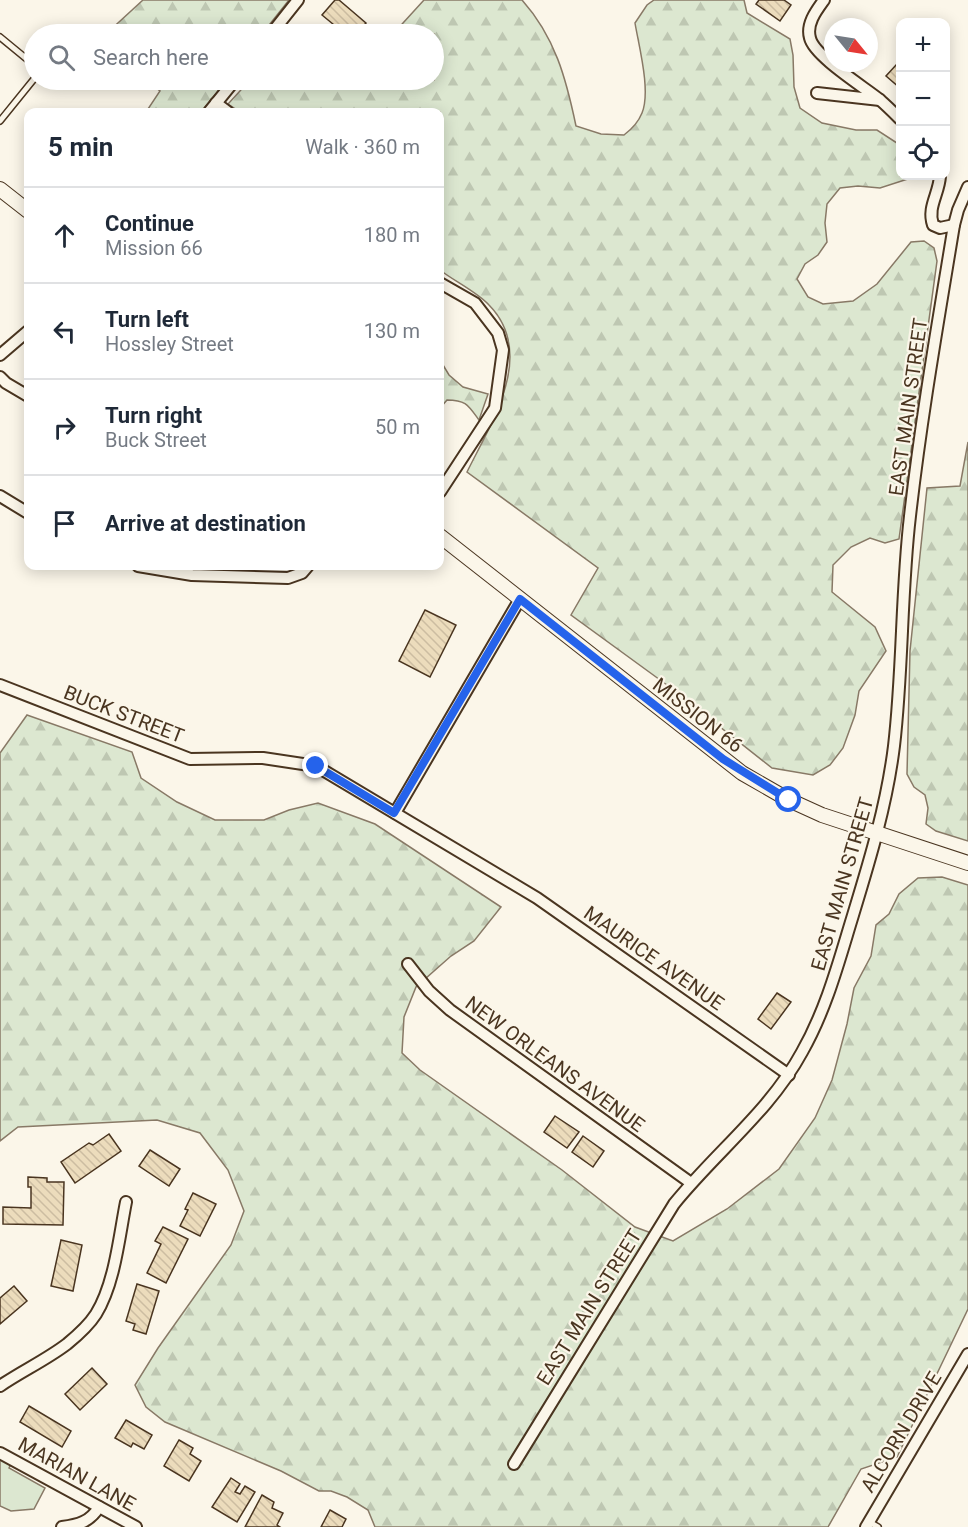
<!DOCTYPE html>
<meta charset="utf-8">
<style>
:root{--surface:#fff;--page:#f2f2f3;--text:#1f2937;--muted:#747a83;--line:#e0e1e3}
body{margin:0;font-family:Roboto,sans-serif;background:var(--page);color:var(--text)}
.controls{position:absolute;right:18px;top:18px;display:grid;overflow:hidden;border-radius:12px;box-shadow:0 3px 15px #0003}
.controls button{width:54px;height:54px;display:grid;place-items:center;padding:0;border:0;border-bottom:2px solid var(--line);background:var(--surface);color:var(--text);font:30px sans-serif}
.compass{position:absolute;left:824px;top:18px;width:54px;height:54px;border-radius:50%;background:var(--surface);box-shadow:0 3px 15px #0003;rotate:120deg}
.stop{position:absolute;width:18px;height:18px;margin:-14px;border:4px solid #2563eb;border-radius:50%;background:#fff}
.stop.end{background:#2563eb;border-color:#fff;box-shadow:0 2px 6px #0008}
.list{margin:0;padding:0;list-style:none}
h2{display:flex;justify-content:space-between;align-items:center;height:78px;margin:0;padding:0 24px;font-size:26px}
h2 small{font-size:20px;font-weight:400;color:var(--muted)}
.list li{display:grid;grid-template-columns:39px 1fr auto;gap:18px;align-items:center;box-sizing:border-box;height:96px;padding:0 24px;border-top:2px solid var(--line)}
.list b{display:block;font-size:22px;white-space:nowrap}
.list p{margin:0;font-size:20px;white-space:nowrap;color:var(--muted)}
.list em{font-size:20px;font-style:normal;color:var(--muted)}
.icon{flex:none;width:33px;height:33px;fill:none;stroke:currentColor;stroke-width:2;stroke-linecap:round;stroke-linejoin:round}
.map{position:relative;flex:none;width:968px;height:1527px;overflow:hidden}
.search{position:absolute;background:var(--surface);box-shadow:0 3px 15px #0003;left:24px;top:24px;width:420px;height:66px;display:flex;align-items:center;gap:15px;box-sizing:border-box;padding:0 21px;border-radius:33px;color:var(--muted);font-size:22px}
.panel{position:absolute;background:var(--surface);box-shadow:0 3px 15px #0003;left:24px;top:108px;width:420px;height:462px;border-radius:12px}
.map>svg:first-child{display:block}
.green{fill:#dce7d0;stroke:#887966;stroke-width:1.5}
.forest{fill:url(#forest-firs);stroke:#887966;stroke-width:1.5}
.building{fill:url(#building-back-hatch);stroke:#4a3520;stroke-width:1.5}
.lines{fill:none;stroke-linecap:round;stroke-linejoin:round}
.service-casing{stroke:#4a3520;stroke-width:8}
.minor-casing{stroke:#4a3520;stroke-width:14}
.tertiary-casing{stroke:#4a3520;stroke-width:16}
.service{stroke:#fbf6e9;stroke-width:5}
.minor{stroke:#fbf6e9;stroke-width:10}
.tertiary{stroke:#fbf6e9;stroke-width:14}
.route{stroke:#2563eb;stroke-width:8}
.labels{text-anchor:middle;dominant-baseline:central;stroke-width:4.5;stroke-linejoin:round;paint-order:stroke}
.street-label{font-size:20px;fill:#4a3520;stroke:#fbf6e9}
</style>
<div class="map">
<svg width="968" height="1527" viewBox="0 0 968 1527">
<defs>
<pattern id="forest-firs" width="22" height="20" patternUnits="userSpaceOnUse" patternTransform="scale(1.5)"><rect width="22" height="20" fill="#dce7d0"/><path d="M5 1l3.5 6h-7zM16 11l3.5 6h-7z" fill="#bec7b2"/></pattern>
<pattern id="building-back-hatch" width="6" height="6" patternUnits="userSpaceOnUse" patternTransform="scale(1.5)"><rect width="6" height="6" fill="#ecdcbc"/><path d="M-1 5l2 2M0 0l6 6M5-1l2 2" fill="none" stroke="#ccbda1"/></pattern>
</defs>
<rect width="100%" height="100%" fill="#fbf6e9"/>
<polygon class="green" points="0,1456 12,1462 9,1468 45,1488 34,1509 11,1511 0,1506"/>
<g class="forest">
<polygon points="143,0 289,0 262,34 106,34"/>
<path d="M424 0H522C555 37 566 78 576 126L601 134 624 135C632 129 638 123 642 113 651 91 639 47 635 23L647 5 654 0H744L747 13 790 39 793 55 794 87 800 108 822 123 856 130H877L900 145V176H917L880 188 858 186 840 188 827 204 825 223 827 242 818 255 805 264 797 279 808 297 823 304 853 301 877 284 911 242 924 241 934 248 937 261 899 539 885 543 870 538 851 547 833 565 832 592 875 627 886 651 859 691 855 715 843 748 830 765 813 775 772 768 667 685 571 615 598 568 467 472C491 423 537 354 489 305 477 292 454 281 440 270V112H240L228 104 250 80H434V34H393Z"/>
<polygon points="146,80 227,80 201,112 146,112 160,91"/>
<path d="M440 360 449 375 463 387 488 394 479 420C468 405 466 400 447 400L440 408Z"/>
<polygon points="968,442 968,841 936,831 926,824 928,808 925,795 914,787 907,774 910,651 927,488 960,486"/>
<polygon points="27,715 132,752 141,778 177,802 215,820 264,820 289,810 318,803 375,824 501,907 474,941 451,956 416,987 404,1017 402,1053 420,1070 562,1170 635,1227 673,1241 727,1209 779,1169 815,1118 832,1080 847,1024 854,988 871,956 876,925 889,914 899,894 918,878 942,877 968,885 968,1309 897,1457 861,1469 828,1527 375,1527 368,1510 347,1497 331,1491 319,1491 281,1471 165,1422 146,1407 135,1385 158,1348 231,1245 244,1211 228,1170 200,1133 157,1120 18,1127 0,1141 0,753"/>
</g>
<g class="building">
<polygon points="335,0 339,0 366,23 356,34 345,34 322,15"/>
<polygon points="759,0 784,0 791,5 780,21 756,4"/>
<polygon points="896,65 900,69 900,88 886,76"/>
<polygon points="425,610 456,625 430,677 399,661"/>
<polygon points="777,993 791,1002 771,1029 758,1019"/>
<polygon points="555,1116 579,1132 567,1148 544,1132"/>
<polygon points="109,1134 121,1151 75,1183 61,1162 89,1143 93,1145"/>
<polygon points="583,1136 604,1151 593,1167 572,1152"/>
<polygon points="150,1150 180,1169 169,1186 139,1166"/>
<polygon points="28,1177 47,1178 47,1182 64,1182 63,1225 3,1224 3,1207 31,1208 31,1187 28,1187"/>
<polygon points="193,1193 216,1204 200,1236 180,1226 188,1210 185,1209"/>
<polygon points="163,1227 188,1239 166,1283 147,1273 161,1244 155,1241"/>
<polygon points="61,1240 82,1245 73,1291 51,1286"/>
<polygon points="137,1284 159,1291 146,1334 133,1330 135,1324 126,1321"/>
<polygon points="14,1286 27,1301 0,1324 0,1298"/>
<polygon points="92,1368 107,1384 80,1410 65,1394"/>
<polygon points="29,1406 71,1431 62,1447 20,1422"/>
<polygon points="126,1420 152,1435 144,1449 133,1443 131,1447 115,1438"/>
<polygon points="179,1440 193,1448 190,1454 201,1461 189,1481 164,1466"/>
<polygon points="231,1478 240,1484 235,1492 240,1494 245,1486 255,1492 237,1522 212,1507"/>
<polygon points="262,1495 274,1502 272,1508 283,1513 277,1525 280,1527 245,1527"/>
<polygon points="330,1510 346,1519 342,1527 321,1527"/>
</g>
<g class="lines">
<g class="service-casing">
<g id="service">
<polyline points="0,37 34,65"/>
<polyline points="0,121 34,79"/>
<polyline points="869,1522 878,1527"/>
</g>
</g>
<g class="minor-casing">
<g id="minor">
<path d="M824 0C816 11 806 24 810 38 814 56 864 87 880 100 887 106 894 113 900 119"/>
<polyline points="271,34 298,0"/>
<polyline points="817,93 880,100"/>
<polyline points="216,103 228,112"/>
<polyline points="209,112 235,80"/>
<path d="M940 176C939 194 927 207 933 225L940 228 954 225"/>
<polyline points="440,283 475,303 498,333 503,350 495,408 440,492"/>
<polyline points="0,355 28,331"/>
<polyline points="0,377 6,383 28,396"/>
<polyline points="0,496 28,513"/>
<polyline points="138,566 192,575 288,578 302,573 308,566"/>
<polyline points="0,685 190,759 263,758 316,766 537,898 789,1075"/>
<polyline points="395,813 520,599"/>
<polyline points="408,964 429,991 450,1010 691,1183"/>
<path d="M0 1386C22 1371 46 1360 67 1344 78 1335 89 1325 96 1314 115 1283 119 1237 126 1202"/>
<polyline points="0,1453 136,1527"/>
<path d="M514 1464 674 1204C716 1152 770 1111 802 1052 823 1015 835 975 847 935 866 872 886 811 894 746 903 670 901 592 910 516 921 419 938 322 954 225L958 210 968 187"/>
<path d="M62 1527C78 1525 90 1522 99 1507"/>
<polyline points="866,1527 968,1354"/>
</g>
</g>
<g class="tertiary-casing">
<g id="tertiary">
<polyline points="0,189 28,211"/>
<polyline points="440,536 742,773 789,800 822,815 968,863"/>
</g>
</g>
<use href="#service" class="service"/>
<use href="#minor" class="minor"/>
<use href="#tertiary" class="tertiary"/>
</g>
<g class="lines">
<polyline class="route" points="316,766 394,813 520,599 723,759 789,800"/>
</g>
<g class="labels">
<g class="street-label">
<text transform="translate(908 407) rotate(-82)">EAST MAIN STREET</text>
<text transform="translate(124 714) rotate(21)">BUCK STREET</text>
<text transform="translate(698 715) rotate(38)">MISSION 66</text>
<text transform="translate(842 884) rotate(-74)">EAST MAIN STREET</text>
<text transform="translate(654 958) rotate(35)">MAURICE AVENUE</text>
<text transform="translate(555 1064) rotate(36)">NEW ORLEANS AVENUE</text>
<text transform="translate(589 1307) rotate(-58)">EAST MAIN STREET</text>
<text transform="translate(901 1432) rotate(-59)">ALCORN DRIVE</text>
<text transform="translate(77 1474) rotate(29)">MARIAN LANE</text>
</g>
</g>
</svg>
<div class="controls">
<button>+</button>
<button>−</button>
<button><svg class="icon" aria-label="locate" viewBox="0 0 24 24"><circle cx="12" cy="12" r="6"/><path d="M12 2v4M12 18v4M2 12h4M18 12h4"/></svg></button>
</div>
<svg class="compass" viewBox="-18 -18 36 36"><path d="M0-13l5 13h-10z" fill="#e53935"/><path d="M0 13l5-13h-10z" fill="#747a83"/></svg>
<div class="stop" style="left:789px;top:800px"></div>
<div class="stop end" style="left:316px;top:766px"></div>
<div class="search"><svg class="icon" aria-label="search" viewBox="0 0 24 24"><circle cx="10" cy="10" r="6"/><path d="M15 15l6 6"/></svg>Search here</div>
<section class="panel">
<h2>5 min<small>Walk · 360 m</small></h2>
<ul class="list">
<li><svg class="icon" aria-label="ahead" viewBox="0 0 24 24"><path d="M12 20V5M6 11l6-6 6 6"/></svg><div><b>Continue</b><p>Mission 66</p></div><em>180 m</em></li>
<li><svg class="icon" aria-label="left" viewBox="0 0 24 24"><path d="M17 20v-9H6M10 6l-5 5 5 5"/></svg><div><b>Turn left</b><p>Hossley Street</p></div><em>130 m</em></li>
<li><svg class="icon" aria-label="right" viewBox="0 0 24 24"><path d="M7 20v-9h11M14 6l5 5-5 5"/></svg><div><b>Turn right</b><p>Buck Street</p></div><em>50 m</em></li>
<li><svg class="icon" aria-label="arrive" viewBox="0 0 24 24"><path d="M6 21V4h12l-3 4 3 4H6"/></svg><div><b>Arrive at destination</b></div></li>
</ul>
</section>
</div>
